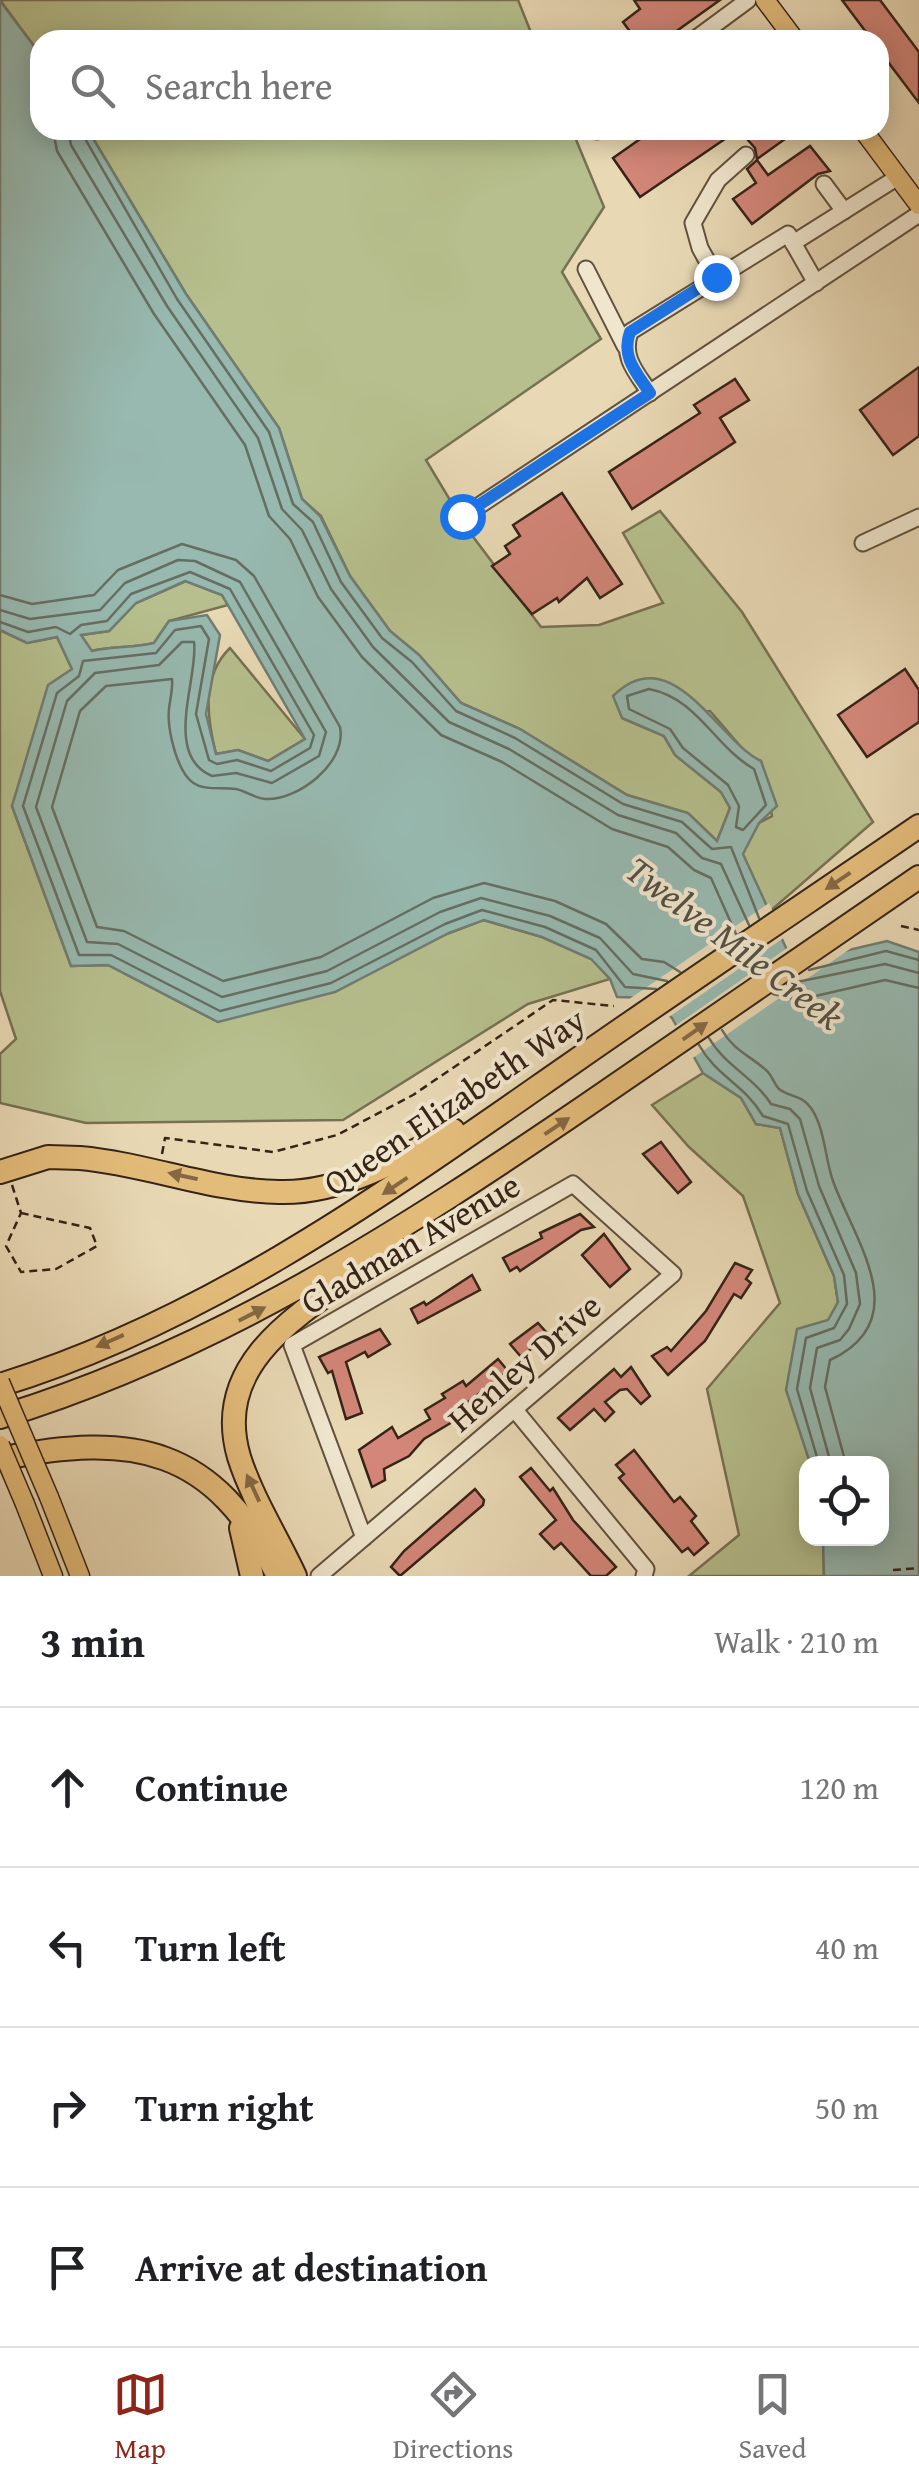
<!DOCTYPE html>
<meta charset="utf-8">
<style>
:root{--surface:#fff;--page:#f6f6f6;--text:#202124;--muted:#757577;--line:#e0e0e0;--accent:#8f2418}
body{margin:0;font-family:"Gentium Book Plus",serif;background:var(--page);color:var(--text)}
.controls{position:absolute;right:30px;bottom:30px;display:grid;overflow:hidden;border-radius:20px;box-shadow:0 5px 25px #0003}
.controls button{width:90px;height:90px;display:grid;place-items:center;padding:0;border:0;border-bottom:2px solid var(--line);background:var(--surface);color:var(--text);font:50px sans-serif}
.stop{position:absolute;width:30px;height:30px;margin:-22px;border:8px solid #1a73e8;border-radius:50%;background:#fff}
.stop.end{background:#1a73e8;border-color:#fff;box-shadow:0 2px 10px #0008}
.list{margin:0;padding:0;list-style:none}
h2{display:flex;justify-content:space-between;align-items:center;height:130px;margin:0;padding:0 40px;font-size:42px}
h2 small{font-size:32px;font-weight:400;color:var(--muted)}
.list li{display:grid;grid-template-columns:65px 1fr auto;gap:30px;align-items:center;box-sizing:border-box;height:160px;padding:0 40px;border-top:2px solid var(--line)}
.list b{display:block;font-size:38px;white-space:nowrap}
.list em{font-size:32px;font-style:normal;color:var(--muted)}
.icon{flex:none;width:55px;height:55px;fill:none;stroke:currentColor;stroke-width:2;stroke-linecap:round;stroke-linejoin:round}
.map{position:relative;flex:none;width:919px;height:1576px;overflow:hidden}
.search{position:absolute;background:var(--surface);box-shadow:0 5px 25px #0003;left:30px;right:30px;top:30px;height:110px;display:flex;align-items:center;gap:25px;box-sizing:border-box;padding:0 35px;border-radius:30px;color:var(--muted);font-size:38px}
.sheet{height:770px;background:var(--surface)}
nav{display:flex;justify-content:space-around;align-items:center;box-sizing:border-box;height:140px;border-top:2px solid var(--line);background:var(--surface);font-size:28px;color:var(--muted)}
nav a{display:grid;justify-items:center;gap:5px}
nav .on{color:var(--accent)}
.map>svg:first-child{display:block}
.green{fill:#b6bf8d;stroke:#767152;stroke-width:2.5}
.water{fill:#97b9b0;stroke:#707d72;stroke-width:2.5;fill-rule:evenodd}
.pier{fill:#e8d8b4}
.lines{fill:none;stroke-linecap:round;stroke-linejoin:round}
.shore{stroke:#666e63;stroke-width:2.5}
.building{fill:#d38679;stroke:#362316;stroke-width:2.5}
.minor-casing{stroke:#62503e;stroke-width:19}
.major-casing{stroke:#362316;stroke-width:21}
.highway-casing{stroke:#362316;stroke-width:26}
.path{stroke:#362316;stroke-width:2.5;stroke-dasharray:8 5;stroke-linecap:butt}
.minor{stroke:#f0e6ce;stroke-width:15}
.major{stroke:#e4bc7a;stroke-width:18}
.highway{stroke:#e4bc7a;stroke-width:22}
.major-bridge-casing{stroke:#362316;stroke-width:21;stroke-linecap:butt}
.major-bridge{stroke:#e4bc7a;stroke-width:18}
.oneway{fill:#846843}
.route{stroke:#1a73e8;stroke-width:12}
.labels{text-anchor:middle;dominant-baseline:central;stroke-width:8;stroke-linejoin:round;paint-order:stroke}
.street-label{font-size:35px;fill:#362316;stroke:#f0e6ce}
.water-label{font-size:38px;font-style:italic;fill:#535044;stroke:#f0e6ce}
</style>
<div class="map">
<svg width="919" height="1576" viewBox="0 0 919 1576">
<rect width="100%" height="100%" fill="#e8d8b4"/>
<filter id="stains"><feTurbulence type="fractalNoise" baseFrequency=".002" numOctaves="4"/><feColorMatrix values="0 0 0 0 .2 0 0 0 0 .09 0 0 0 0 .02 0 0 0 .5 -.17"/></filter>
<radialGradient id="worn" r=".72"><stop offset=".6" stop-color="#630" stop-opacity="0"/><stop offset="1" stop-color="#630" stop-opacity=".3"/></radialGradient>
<g class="green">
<polygon points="0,0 518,0 534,40 40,40 40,54"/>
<polygon points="88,130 572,130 604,207 562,272 601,339 426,460 468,530 541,627 599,625 663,603 623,533 660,511 742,612 873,822 768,913 742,854 759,823 772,816 761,761 748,755 710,711 622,718 664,736 675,755 721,792 730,808 717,841 688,813 627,795 520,729 461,703 419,655 390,631 350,576 321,516 302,499 279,428 186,294"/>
<path d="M186 581 222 595 228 605 169 621 154 643C133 648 113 646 91 651L81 635 109 631 136 603Z"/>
<polygon points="0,630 27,643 57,637 72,669 12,806 71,966 108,965 218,1022 483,920 542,937 592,959 610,979 528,1004 343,1120 86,1123 0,1103 0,1054 16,1039 0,991"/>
<path d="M230 648 305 739 268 761 238 750 216 754C207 718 201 676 230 648Z"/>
<polygon points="703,1073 741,1098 756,1124 780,1128 798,1194 834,1276 838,1302 800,1427 810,1463 806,1538 823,1539 824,1576 689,1576 739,1535 707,1389 780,1303 743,1196 689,1147 652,1105"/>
</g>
<path class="water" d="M0 1 40 54V130H88L186 294 279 428 302 499 320 516 350 576 390 631 419 655 461 703 520 729 627 795 688 813 717 841 730 808 721 792 675 755 664 736 622 718 613 696C672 637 718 741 761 761L777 806 759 823 743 854 793 963 887 941 919 952V1576H824L823 1539 882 1538V1464L810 1463 786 1390 797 1329 828 1320 838 1302 834 1276 798 1194 780 1128 756 1124 741 1098 703 1073 672 1018 652 998 617 997 610 979 591 959 542 937 484 920 449 933 335 992 218 1022 108 965 71 966 12 806 48 685 72 669 57 637 27 643 0 630ZM185 581 222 595 305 739 268 761 238 750 216 754 206 714 220 635 207 615 169 621 154 643C133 648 113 646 92 651L81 635 109 631 136 603Z"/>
<g class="pier">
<polygon points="769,903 785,937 666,1019 650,1002 625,1002"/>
<polygon points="860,942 690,1060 672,1028 790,946 796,957"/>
</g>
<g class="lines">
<g class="shore">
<polyline points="53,130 57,151 154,314 245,445 269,516 290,539 318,597 362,657 441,735 502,762 612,829 668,847 694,870 711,878 736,934"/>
<polyline points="68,130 71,145 167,306 258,438 282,509 302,530 331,589 373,647 449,722 509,749 618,815 676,833 702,858 721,864 749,925"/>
<polyline points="80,130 177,299 269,432 293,504 313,522 341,582 382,638 412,662 456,711 515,738 623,804 682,822 712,849 731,847 759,918"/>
<path d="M0 595 32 604 94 595 118 570 182 544 236 560 254 576 340 727C347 763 298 801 265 799 254 798 246 791 236 789 214 786 195 795 182 769 174 754 167 726 169 709 170 699 173 689 172 679L106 686 80 711 52 807 97 927 124 931 223 981 321 957 433 898 484 883 555 901 606 924 642 959 664 962 680 972"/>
<path d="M0 610 30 619 100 610 125 583 178 560 195 561 240 582 326 732 319 756 272 783 236 773 212 776C162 755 199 677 194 642H182L159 665 95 673 67 701 36 807 87 942 118 944 222 997 327 971 440 912 481 898 550 916 600 938 633 974 667 981"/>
<polyline points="0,622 28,632 56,627 70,634 81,625 107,621 131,594 190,572 230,589 314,735 310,748 271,771 237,760 217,764 209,760 196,714 209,639 201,626 175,630 156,653 83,661 79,676 57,693 23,806 79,955 111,955 220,1011 331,983 445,924 482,910 545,927 596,950 625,987 656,989"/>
<path d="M649 689C697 698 715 747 754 769L766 805 743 830 736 827 739 806 728 785 683 748 670 729 629 709 627 696Z"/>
<polyline points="809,970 886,951 919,960"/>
<polyline points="787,984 885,964 919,973"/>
<polyline points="773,994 798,1000 885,980 919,988"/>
<path d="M722 1030C733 1050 749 1055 766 1070 772 1075 774 1084 779 1089 789 1097 802 1095 811 1108 825 1128 825 1159 833 1181 855 1242 916 1320 830 1360L825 1387 846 1464"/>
<path d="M709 1038C725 1066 754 1077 771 1104L790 1109 800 1119 819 1186 856 1273 860 1304 849 1329 840 1340 817 1348 810 1388 831 1464"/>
<path d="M699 1045C717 1077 743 1083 763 1116L788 1124 807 1191 844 1275 847 1304 834 1328 806 1338 797 1389 819 1464"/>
</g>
</g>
<g class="building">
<polygon points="634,0 720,0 664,40 636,40 623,22 640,9"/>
<polygon points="842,0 880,0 919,52 919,103 879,50 879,40 872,40"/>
<polygon points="653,130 738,130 640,197 613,158"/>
<polygon points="739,130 779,130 785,139 757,159 755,148"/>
<polygon points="810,146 830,171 818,174 752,224 733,199 756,183 747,169 757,160 768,175"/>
<polygon points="919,367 919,436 893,455 860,410"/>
<polygon points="735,379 749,400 720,418 735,442 632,509 609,472 700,413 694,405"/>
<polygon points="562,493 622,584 600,598 587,578 559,602 557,598 532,614 492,566 510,554 505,546 520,536 513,525"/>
<polygon points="905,669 919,690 919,722 867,757 838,715"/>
<polygon points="661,1142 691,1182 678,1193 643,1154"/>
<polygon points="580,1214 594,1227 581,1230 520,1271 517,1267 510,1271 503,1258 542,1238 540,1233"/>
<polygon points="604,1234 630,1269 610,1287 582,1255"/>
<polygon points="735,1263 752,1270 746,1279 751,1283 741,1298 734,1294 705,1341 668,1375 652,1356 667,1347 671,1351 706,1311"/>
<polygon points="472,1275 480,1290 418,1323 411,1309 424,1302 426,1305"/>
<polygon points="538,1323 547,1333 522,1358 510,1344"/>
<polygon points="380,1329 390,1344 368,1357 365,1352 346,1362 362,1413 346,1419 332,1371 328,1373 319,1357"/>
<polygon points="498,1359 508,1371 450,1416 454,1421 424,1439 409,1456 384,1469 385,1480 372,1487 359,1450 392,1427 398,1438 430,1419 425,1410 445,1398 442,1394 463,1381 466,1386"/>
<polygon points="631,1367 650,1396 641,1404 627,1389 620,1390 605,1402 614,1412 605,1421 594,1409 570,1430 558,1418 614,1369 621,1377"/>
<polygon points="634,1450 674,1502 680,1497 696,1516 691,1521 708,1543 694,1555 688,1548 682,1552 619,1478 624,1474 616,1465"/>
<polygon points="531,1468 550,1491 553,1488 573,1520 616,1567 606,1576 591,1576 561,1543 554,1549 540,1534 556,1520 520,1477"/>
<polygon points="475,1489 484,1500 483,1505 400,1576 391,1567 404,1551"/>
</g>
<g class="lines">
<g class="minor-casing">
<g id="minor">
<polyline points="694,40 748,0"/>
<polyline points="597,131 598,130"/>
<polyline points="824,184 844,211"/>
<polyline points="793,243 898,177"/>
<polyline points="586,269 625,346"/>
<polyline points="716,277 700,248 693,223 718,180 746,155"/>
<path d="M650 393C636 372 621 357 630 332L788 234 816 283"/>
<polyline points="462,517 919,214"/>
<polyline points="863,543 919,517"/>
<polyline points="515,1410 646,1569 644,1576"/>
<polyline points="319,1576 673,1274 573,1184 292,1345 364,1538"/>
</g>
</g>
<g class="major-casing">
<g id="major">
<polyline points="765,0 795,40"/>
<polyline points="863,130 919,205"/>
<polyline points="49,1497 80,1576"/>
<polyline points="25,1504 53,1576"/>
</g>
</g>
<g class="highway-casing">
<g id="highway">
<path d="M0 1172 48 1157 80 1158C147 1164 212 1191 279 1192 340 1194 402 1159 453 1130"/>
<path d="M0 1385C209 1321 391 1189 568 1066 684 985 802 906 919 826"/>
<path d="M0 1417C216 1351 402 1231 587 1105 698 1030 808 953 919 877"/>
<path d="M0 1459C133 1432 214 1446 278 1576"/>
<polyline points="241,1528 252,1576"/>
<path d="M295 1576C277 1537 252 1498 239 1457 208 1351 323 1302 391 1249"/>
</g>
</g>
<g class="path">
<polyline points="901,926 919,930"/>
<polyline points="162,1154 165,1138 273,1152 337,1135 413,1095 553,1000 614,1006"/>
<polyline points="12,1185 21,1213 6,1246 21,1272 56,1269 97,1246 90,1228 21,1213"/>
<polyline points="893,1570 919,1568"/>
</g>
<use href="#minor" class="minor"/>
<use href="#major" class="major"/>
<use href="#highway" class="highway"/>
<g class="major-bridge-casing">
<g id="major-bridge">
<polyline points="0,1382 49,1497"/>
<polyline points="0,1445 25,1504"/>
</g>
</g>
<use href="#major-bridge" class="major-bridge"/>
</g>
<defs><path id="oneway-solid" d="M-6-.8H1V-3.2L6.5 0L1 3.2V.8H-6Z" transform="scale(2.5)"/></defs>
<g class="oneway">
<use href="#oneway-solid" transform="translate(838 881) rotate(146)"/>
<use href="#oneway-solid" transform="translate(695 1031) rotate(-35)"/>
<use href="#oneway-solid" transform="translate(557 1126) rotate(-34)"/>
<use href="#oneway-solid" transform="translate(183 1176) rotate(-168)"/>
<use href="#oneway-solid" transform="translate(395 1186) rotate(146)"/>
<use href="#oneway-solid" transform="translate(252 1314) rotate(-27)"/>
<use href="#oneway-solid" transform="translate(110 1341) rotate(156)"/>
<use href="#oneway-solid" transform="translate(253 1488) rotate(-115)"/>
</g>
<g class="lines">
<path class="route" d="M462 516 650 393C636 372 621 357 630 332L716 277"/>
</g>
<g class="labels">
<g class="street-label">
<text transform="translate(454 1101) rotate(-34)">Queen Elizabeth Way</text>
<text transform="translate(410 1243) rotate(-30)">Gladman Avenue</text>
<text transform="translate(524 1362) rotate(-41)">Henley Drive</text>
</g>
<g class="water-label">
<text transform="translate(735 942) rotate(37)">Twelve Mile Creek</text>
</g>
</g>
<rect width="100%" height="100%" filter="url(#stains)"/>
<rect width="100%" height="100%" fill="url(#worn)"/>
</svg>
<div class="controls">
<button><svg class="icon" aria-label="locate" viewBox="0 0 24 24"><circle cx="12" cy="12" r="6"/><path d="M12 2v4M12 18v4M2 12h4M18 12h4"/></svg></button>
</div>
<div class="stop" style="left:462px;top:516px"></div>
<div class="stop end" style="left:716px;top:277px"></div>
<div class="search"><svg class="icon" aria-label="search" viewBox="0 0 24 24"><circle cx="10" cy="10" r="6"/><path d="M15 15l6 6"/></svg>Search here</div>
</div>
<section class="sheet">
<h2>3 min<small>Walk · 210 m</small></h2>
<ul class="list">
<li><svg class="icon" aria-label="ahead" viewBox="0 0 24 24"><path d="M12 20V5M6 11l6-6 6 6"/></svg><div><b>Continue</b></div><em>120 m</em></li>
<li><svg class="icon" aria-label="left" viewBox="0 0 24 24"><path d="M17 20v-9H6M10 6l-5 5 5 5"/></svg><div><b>Turn left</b></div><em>40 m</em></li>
<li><svg class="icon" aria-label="right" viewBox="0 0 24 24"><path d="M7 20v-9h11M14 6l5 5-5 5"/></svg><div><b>Turn right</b></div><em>50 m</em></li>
<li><svg class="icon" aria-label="arrive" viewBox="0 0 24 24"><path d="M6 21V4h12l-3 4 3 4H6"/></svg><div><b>Arrive at destination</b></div></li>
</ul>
</section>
<nav>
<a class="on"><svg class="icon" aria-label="map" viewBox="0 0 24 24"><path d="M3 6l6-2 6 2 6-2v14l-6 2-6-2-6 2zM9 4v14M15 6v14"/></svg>Map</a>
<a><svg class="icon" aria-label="directions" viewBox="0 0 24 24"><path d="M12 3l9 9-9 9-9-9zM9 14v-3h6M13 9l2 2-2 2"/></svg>Directions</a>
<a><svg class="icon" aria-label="saved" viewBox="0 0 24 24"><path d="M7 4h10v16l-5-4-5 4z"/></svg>Saved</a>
</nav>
